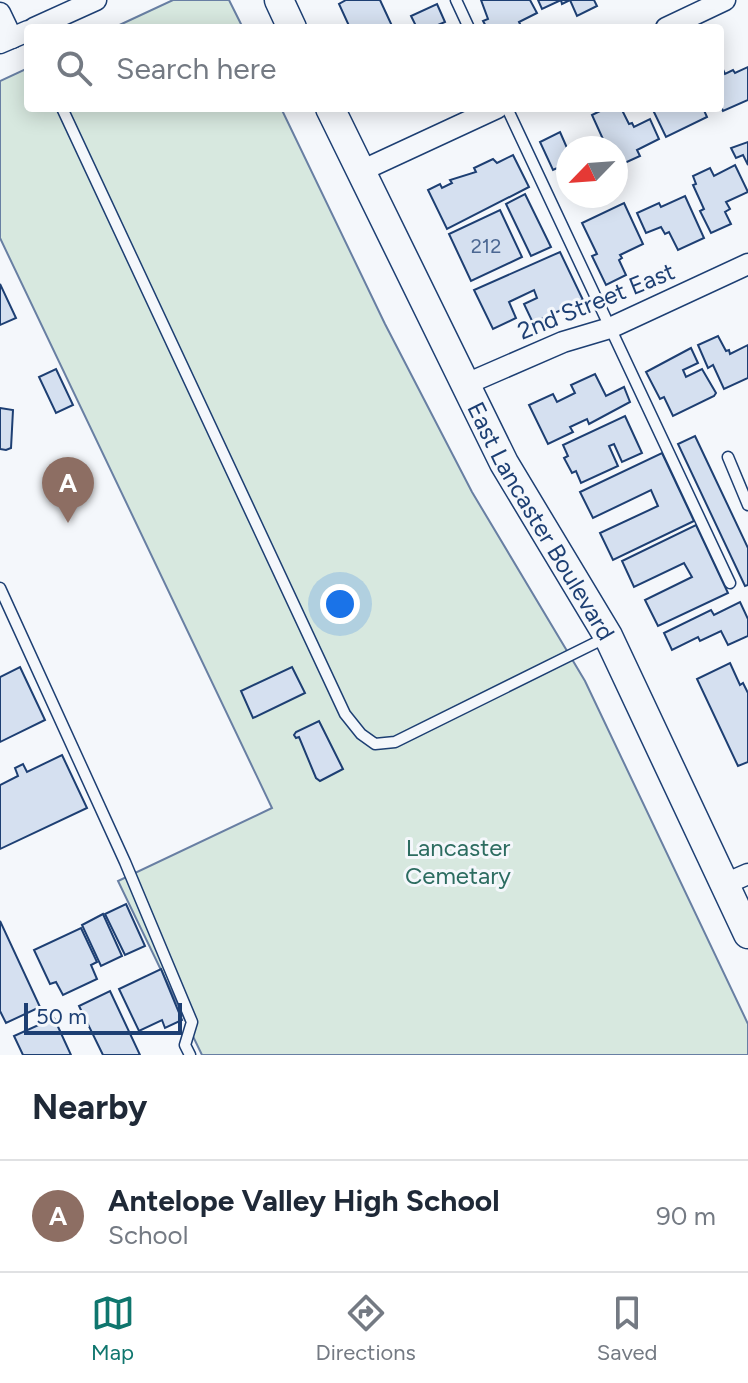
<!DOCTYPE html>
<style>
:root{--surface:#fff;--page:#f2f2f3;--text:#1f2937;--muted:#747a83;--line:#e0e1e3;--accent:#0f766e}
body{margin:0;font-family:Figtree,sans-serif;background:var(--page);color:var(--text)}
.compass{position:absolute;left:556px;top:136px;width:72px;height:72px;border-radius:50%;background:var(--surface);box-shadow:0 4px 20px #0003;rotate:245deg}
.scale{position:absolute;left:24px;bottom:20px;width:158px;box-sizing:border-box;padding-left:8px;border:4px solid #1d3f73;border-top:0;font-size:22px;line-height:28px;white-space:nowrap;color:#1d3f73;-webkit-text-stroke:6px #f4f7fb;paint-order:stroke}
.you{position:absolute;left:340px;top:604px;width:28px;height:28px;margin:-20px;border:6px solid #fff;border-radius:50%;background:#1a73e8;box-shadow:0 0 0 12px #1a73e833}
.badge{display:grid;place-items:center;width:52px;height:52px;border-radius:50%;background:var(--accent);color:#fff;font-size:26px;font-weight:700}
.pin{position:absolute;translate:-50% -66px;filter:drop-shadow(0 2px 4px #0008)}
.pin::after{content:'';position:absolute;top:42px;width:28px;height:24px;background:inherit;clip-path:polygon(0 0,100% 0,50% 100%)}
.list{margin:0;padding:0;list-style:none}
h2{display:flex;justify-content:space-between;align-items:center;height:104px;margin:0;padding:0 32px;font-size:34px}
h2 small{font-size:26px;font-weight:400;color:var(--muted)}
.list li{display:grid;grid-template-columns:52px 1fr auto;gap:24px;align-items:center;box-sizing:border-box;height:112px;padding:0 32px;border-top:2px solid var(--line)}
.list b{display:block;font-size:30px;white-space:nowrap}
.list p{margin:0;font-size:26px;white-space:nowrap;color:var(--muted)}
.list em{font-size:26px;font-style:normal;color:var(--muted)}
.icon{flex:none;width:44px;height:44px;fill:none;stroke:currentColor;stroke-width:2;stroke-linecap:round;stroke-linejoin:round}
.map{position:relative;flex:none;width:748px;height:1055px;overflow:hidden}
.search{position:absolute;background:var(--surface);box-shadow:0 4px 20px #0003;left:24px;right:24px;top:24px;height:88px;display:flex;align-items:center;gap:20px;box-sizing:border-box;padding:0 28px;border-radius:8px;color:var(--muted);font-size:30px}
.sheet{height:216px;background:var(--surface)}
nav{display:flex;justify-content:space-around;align-items:center;box-sizing:border-box;height:112px;border-top:2px solid var(--line);background:var(--surface);font-size:22px;color:var(--muted)}
nav a{display:grid;justify-items:center;gap:4px}
nav .on{color:var(--accent)}
.map>svg:first-child{display:block}
.green{fill:#d7e8df;stroke:#687fa3;stroke-width:2}
.building{fill:#d5e0f0;stroke:#1d3f73;stroke-width:2}
.lines{fill:none;stroke-linecap:round;stroke-linejoin:round}
.lane-casing{stroke:#1d3f73;stroke-width:13}
.street-casing{stroke:#1d3f73;stroke-width:23}
.secondary-casing{stroke:#1d3f73;stroke-width:31}
.lane{stroke:#f4f7fb;stroke-width:10}
.street{stroke:#f4f7fb;stroke-width:20}
.secondary{stroke:#f4f7fb;stroke-width:28}
.labels{text-anchor:middle;dominant-baseline:central;stroke-width:6;stroke-linejoin:round;paint-order:stroke}
.number-label{font-size:20px;fill:#4b6792}
.street-label{font-size:24px;fill:#1d3f73;stroke:#f4f7fb}
.park-label{font-size:24px;fill:#2c6c60;stroke:#f4f7fb}
</style>
<div class="map">
<svg width="748" height="1055" viewBox="0 0 748 1055">
<rect width="100%" height="100%" fill="#f4f7fb"/>
<g class="green">
<polygon points="173,0 229,0 243,28 113,28"/>
<polygon points="28,68 28,108 281,108 385,324 472,492 585,681 748,1024 748,1055 202,1055 118,881 272,808 0,238 0,81"/>
</g>
<g class="building">
<polygon points="346,0 380,0 393,28 350,28 339,4"/>
<polygon points="481,0 530,0 537,13 519,22 522,28 487,28 483,21 488,19"/>
<polygon points="538,0 594,0 597,6 577,16 570,0 562,4 561,0 542,9"/>
<polygon points="437,4 445,22 431,28 417,28 411,16"/>
<polygon points="720,63 725,74 733,70 735,73 748,67 748,100 723,111 720,104"/>
<polygon points="606,108 621,108 629,124 632,123 634,127 650,119 659,139 637,150 640,156 618,166 616,148 607,148 592,115"/>
<polygon points="656,108 703,108 707,117 666,137 653,110"/>
<polygon points="560,132 567,148 571,148 568,148 568,190 557,168 553,170 540,142"/>
<polygon points="595,139 599,148 576,148"/>
<polygon points="748,142 748,165 743,155 736,158 731,148"/>
<polygon points="513,155 529,187 447,229 428,190 440,184 442,188 452,183 450,180 476,172 474,168 493,159 497,163"/>
<polygon points="735,165 748,192 726,202 730,209 725,212 731,224 711,233 700,211 704,209 693,185 696,184 693,176 710,168 714,176"/>
<polygon points="525,194 551,247 531,256 506,204"/>
<polygon points="685,196 704,238 678,250 669,232 665,234 661,227 646,233 637,213 659,203 661,207"/>
<polygon points="624,203 643,244 620,255 622,258 619,260 626,275 606,285 592,256 597,254 582,223"/>
<polygon points="500,210 522,257 471,281 449,234"/>
<polygon points="560,252 583,300 533,323 524,304 537,298 534,290 509,302 516,318 493,329 474,290"/>
<polygon points="0,284 16,318 0,325"/>
<polygon points="718,336 726,351 729,350 730,354 748,345 748,378 724,389 713,365 708,368 698,345"/>
<polygon points="691,348 698,363 683,370 686,377 702,369 716,393 714,396 673,416 664,397 660,399 646,372"/>
<polygon points="56,369 73,405 56,413 39,377"/>
<polygon points="595,374 606,396 624,387 630,402 589,424 587,419 570,427 573,432 548,444 529,405 553,394 557,402 575,393 571,385"/>
<polygon points="0,408 13,410 11,448 6,450 0,449"/>
<polygon points="625,416 642,453 622,462 614,444 609,446 618,466 581,483 576,471 572,473 564,458 568,456 563,445"/>
<polygon points="695,436 748,548 748,585 745,586 678,444"/>
<polygon points="662,453 694,521 613,560 600,533 658,506 651,490 593,518 580,492"/>
<polygon points="696,525 728,593 658,626 645,600 692,577 684,563 634,587 622,561"/>
<polygon points="740,602 748,619 748,636 728,645 721,631 700,641 698,637 672,650 664,633 711,610 714,615"/>
<polygon points="730,663 740,685 743,683 748,693 748,762 738,766 697,679"/>
<polygon points="20,667 45,720 0,742 0,677"/>
<polygon points="292,667 305,693 253,718 241,691"/>
<polygon points="319,721 343,769 320,781 316,778 299,737 296,738 294,735 296,732"/>
<polygon points="62,755 87,808 0,849 0,785 18,776 15,768 23,764 27,772"/>
<polygon points="126,904 145,946 125,955 105,914"/>
<polygon points="103,914 122,956 101,966 82,925"/>
<polygon points="0,921 40,1007 6,1023 0,1011"/>
<polygon points="81,928 97,962 91,965 97,979 63,995 56,982 50,984 34,950"/>
<polygon points="161,969 182,1020 165,1028 162,1020 139,1031 119,989"/>
<polygon points="110,991 140,1055 103,1055 79,1006"/>
<polygon points="54,1018 71,1055 23,1055 14,1036"/>
</g>
<g class="lines">
<g class="lane-casing">
<g id="lane">
<polyline points="456,0 469,28"/>
<polyline points="62,108 345,714 361,734 375,744 395,742 605,638"/>
<polyline points="507,108 730,583"/>
<polyline points="728,457 748,505"/>
<polyline points="0,588 125,862 192,1022 185,1045 190,1055"/>
</g>
</g>
<g class="street-casing">
<g id="street">
<polyline points="0,13 12,38"/>
<polyline points="34,28 96,0"/>
<polyline points="666,28 725,0"/>
<polyline points="0,43 28,31"/>
<polyline points="361,171 497,108"/>
<polyline points="464,385 563,342 610,328 748,264"/>
<polyline points="725,884 748,874"/>
</g>
</g>
<g class="secondary-casing">
<g id="secondary">
<polyline points="279,0 292,28"/>
<path id="s1" d="M330 108 504 463 608 636 748 934"/>
</g>
</g>
<use href="#lane" class="lane"/>
<use href="#street" class="street"/>
<use href="#secondary" class="secondary"/>
</g>
<g class="labels">
<g class="number-label">
<text x="486" y="246">212</text>
</g>
<g class="street-label">
<text transform="translate(596 301) rotate(-22)">2nd Street East</text>
<text stroke="none"><textPath href="#s1" startOffset="464">East Lancaster Boulevard</textPath></text>
</g>
<g class="park-label">
<text x="458" y="847">Lancaster<tspan x="458" dy="28">Cemetary</tspan></text>
</g>
</g>
</svg>
<svg class="compass" viewBox="-18 -18 36 36"><path d="M0-13l5 13h-10z" fill="#e53935"/><path d="M0 13l5-13h-10z" fill="#747a83"/></svg>
<div class="scale">50 m</div>
<div class="you"></div>
<div class="pin badge" style="left:68px;top:523px;background:#8d6e63">A</div>
<div class="search"><svg class="icon" aria-label="search" viewBox="0 0 24 24"><circle cx="10" cy="10" r="6"/><path d="M15 15l6 6"/></svg>Search here</div>
</div>
<section class="sheet">
<h2>Nearby<small></small></h2>
<ul class="list">
<li><span class="badge" style="background:#8d6e63">A</span><div><b>Antelope Valley High School</b><p>School</p></div><em>90 m</em></li>
</ul>
</section>
<nav>
<a class="on"><svg class="icon" aria-label="map" viewBox="0 0 24 24"><path d="M3 6l6-2 6 2 6-2v14l-6 2-6-2-6 2zM9 4v14M15 6v14"/></svg>Map</a>
<a><svg class="icon" aria-label="directions" viewBox="0 0 24 24"><path d="M12 3l9 9-9 9-9-9zM9 14v-3h6M13 9l2 2-2 2"/></svg>Directions</a>
<a><svg class="icon" aria-label="saved" viewBox="0 0 24 24"><path d="M7 4h10v16l-5-4-5 4z"/></svg>Saved</a>
</nav>
